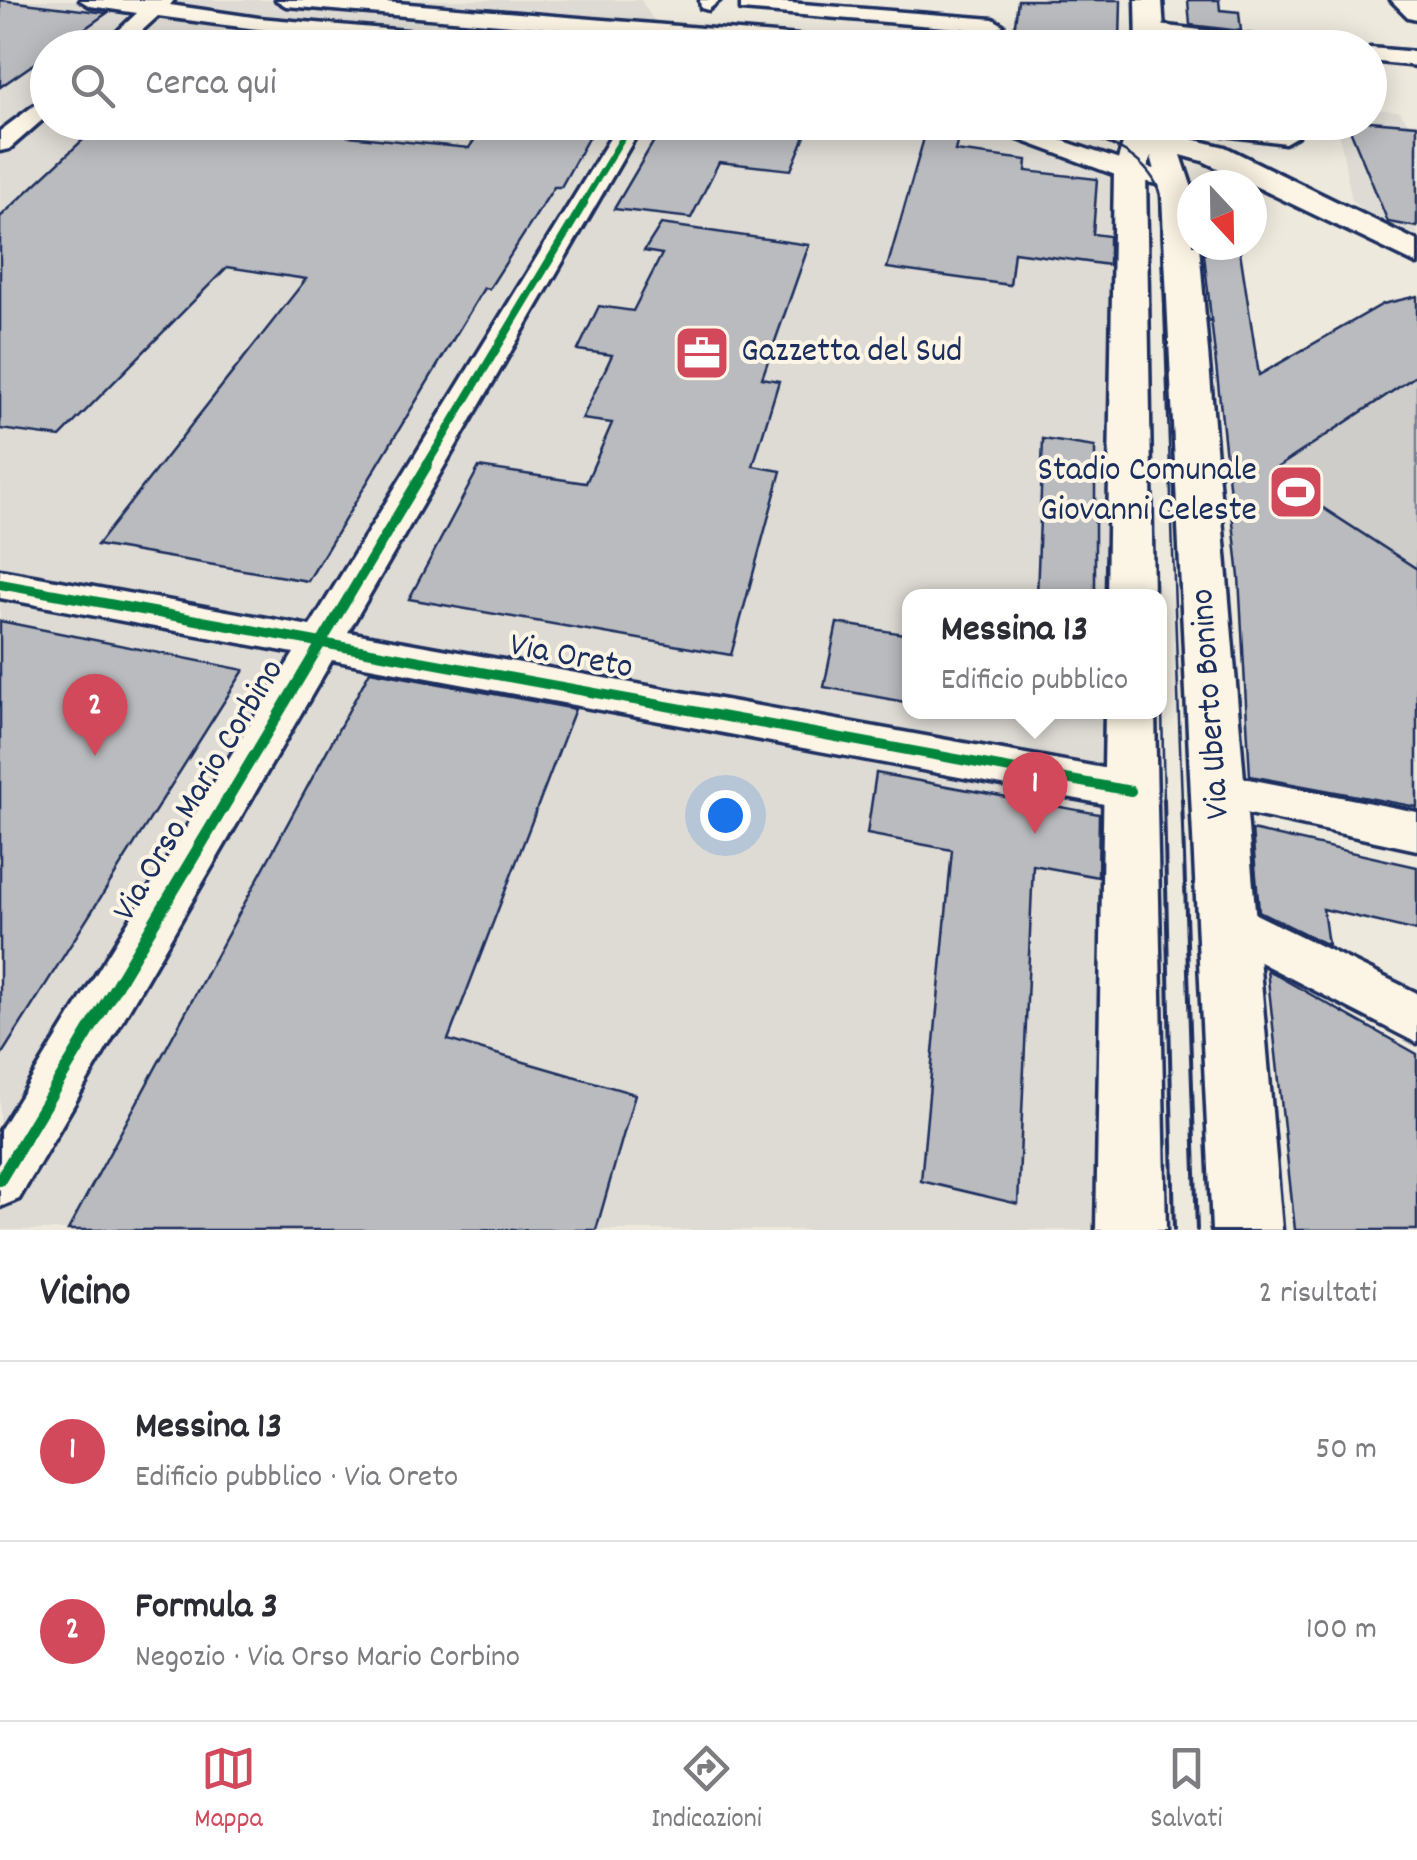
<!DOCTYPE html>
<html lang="it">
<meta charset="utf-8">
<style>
:root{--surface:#fff;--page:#f7f7f7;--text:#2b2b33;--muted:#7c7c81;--line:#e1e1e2;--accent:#d1495b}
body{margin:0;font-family:Dekko,sans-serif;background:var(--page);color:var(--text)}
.compass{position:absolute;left:1177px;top:170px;width:90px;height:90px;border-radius:50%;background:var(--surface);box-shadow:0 5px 25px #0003;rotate:158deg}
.you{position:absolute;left:725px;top:815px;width:35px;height:35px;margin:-25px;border:8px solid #fff;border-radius:50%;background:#1a73e8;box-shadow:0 0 0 15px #1a73e833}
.badge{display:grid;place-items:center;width:65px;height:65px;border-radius:50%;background:var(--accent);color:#fff;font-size:32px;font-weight:700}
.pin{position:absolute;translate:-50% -82px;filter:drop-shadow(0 2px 5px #0008)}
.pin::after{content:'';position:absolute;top:52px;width:35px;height:30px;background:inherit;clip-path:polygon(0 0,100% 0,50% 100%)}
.popup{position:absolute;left:902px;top:589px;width:265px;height:130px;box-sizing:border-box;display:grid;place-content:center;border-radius:20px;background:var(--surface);filter:drop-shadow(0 2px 8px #0005);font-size:32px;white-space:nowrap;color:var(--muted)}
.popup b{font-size:38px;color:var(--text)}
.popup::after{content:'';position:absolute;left:50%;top:100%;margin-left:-20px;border:20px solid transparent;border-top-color:var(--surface)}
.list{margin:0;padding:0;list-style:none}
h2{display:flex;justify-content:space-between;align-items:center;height:130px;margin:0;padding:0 40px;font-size:42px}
h2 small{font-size:32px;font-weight:400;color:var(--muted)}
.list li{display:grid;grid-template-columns:65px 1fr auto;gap:30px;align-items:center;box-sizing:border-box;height:180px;padding:0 40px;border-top:2px solid var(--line)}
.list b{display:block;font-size:38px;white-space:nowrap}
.list p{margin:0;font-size:32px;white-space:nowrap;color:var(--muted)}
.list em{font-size:32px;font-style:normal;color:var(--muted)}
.icon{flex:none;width:55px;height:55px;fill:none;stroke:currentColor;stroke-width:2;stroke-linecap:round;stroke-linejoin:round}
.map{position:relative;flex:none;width:1417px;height:1230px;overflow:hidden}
.search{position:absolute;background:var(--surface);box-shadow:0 5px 25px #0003;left:30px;right:30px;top:30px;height:110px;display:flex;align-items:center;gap:25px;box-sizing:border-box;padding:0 35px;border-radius:55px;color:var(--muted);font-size:38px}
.sheet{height:490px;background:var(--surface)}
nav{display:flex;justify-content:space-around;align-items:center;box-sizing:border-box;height:140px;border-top:2px solid var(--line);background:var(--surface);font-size:28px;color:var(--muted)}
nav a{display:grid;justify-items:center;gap:5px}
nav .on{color:var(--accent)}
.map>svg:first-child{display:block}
.built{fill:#dedbd4}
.green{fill:#cfcdca;stroke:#757e94;stroke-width:2.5}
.building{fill:#babbbe;stroke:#1b2f5e;stroke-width:2.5}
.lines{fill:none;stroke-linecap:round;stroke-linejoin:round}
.minor-casing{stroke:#1b2f5e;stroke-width:7}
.major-casing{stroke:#1b2f5e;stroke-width:7}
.minor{fill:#fcf5e5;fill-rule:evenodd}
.major{fill:#fcf5e5;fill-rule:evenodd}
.tram-far1{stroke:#1b2f5e;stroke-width:2.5}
.tram{stroke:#1b2f5e;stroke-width:4}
.cycleway-far3-casing{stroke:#fcf5e5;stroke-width:10}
.cycleway-far2-casing{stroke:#fcf5e5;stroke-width:12}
.cycleway-far1-casing{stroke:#fcf5e5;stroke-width:16}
.cycleway-casing{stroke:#fcf5e5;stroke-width:19}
.cycleway-far3{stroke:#00873e;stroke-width:6}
.cycleway-far2{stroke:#00873e;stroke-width:8}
.cycleway-far1{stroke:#00873e;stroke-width:10}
.cycleway{stroke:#00873e;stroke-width:12}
.labels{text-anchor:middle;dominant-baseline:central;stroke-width:8;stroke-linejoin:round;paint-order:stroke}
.poi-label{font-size:35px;fill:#1b2f5e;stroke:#fcf5e5;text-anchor:start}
.street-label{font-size:35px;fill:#1b2f5e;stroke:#fcf5e5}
</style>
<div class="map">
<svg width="1417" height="1230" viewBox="0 0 1417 1230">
<rect width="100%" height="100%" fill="#eee9dd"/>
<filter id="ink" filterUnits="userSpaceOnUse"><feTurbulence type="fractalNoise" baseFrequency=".01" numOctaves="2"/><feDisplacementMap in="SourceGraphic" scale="20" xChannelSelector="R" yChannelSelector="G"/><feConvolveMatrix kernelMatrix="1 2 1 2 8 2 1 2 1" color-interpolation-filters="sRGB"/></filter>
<g filter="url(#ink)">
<g class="built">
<polygon points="0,0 641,0 654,21 735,47 48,48 48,122 962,123 1137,185 1140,596 910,596 910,712 1141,712 1144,1230 0,1230"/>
<polygon points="1370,109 1399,111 1408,122 1417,123 1417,235 1371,219 1352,201 1337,123 1370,122"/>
</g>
<polygon class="green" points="1417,375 1417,569 1269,473"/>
<g class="building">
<polygon points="0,0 107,13 57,48 48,48 48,54 0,87"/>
<polygon points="1018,0 1121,0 1120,42 1014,32"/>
<polygon points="1188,0 1219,0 1220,10 1239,12 1241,31 1190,25"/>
<polygon points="1370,121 1417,125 1417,227 1388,222 1347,122"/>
<polygon points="102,122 359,122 348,136 469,148 486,122 597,122 561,187 554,187 489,289 484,288 308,581 97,545 306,279 227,267 60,437 0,429 0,217"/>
<polygon points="665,122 811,122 791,170 719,162 691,218 614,209"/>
<polygon points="926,131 959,135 955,151 1027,160 1026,171 1097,179 1093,234 1109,236 1109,265 1014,252 1010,285 887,268"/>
<polygon points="661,224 809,245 762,378 779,381 753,466 781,471 731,655 409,599 479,467 586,483 612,423 582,419 612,355 578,350 599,306 633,311 662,254 644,251"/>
<polygon points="1203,245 1239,245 1259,375 1383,304 1417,296 1417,375 1269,473 1417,569 1417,807 1250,776 1239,577"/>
<polygon points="1043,439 1095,447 1095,596 1037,596"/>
<polygon points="0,621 244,670 0,1057"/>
<polygon points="837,623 910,635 910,703 824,687"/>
<polygon points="370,671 575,709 448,1040 635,1094 596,1230 68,1230"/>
<polygon points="876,773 1099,814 1098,877 1033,865 1018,1204 921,1181 952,850 867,834"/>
<polygon points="1252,830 1417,867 1417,931 1323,909 1328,945 1259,911"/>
<polygon points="1267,970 1417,1054 1417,1230 1295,1230"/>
</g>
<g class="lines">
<g class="minor-casing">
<g id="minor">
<path d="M80 0H174L170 5 259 18 531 42 541 48C413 48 286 34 158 16L123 48H100L137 13 90 6Z"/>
<polygon points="276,0 361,0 872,42 882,48 788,48 286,6"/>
<polygon points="700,0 720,0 708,10 701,8"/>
<polygon points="750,0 993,19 1003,25 993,31 741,10 741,2"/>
<polygon points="1150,24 1301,42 1311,48 1243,48 1143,34 1143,26"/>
<polygon points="1370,48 1417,52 1417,66 1370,61"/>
<polygon points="48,95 48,115 9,149 0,151 0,131"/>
<polygon points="620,122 644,122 348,632 1131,773 1146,778 1152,791 1146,804 1131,809 332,660 19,1199 0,1207 0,1130 294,653 0,598 0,570 310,626"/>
<polygon points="972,122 1008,122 1134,165 1182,174 1186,179 1173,187 1121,177"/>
<polygon points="1168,122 1272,127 1271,122 1295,122 1297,136 1285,143 1179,129"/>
<polygon points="1218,773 1417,812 1417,850 1203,804 1197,791 1203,778"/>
<polygon points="1227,900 1417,993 1417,1043 1211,937 1204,922 1211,907"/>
</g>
</g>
<g class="major-casing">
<g id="major">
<polygon points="1136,0 1162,0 1165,48 1137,48"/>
<polygon points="1391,0 1417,0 1417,19 1408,17"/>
<polygon points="1130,122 1171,122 1175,135 1225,147 1417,241 1417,264 1203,161 1181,155 1192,188 1192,245 1199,245 1282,1230 1212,1230 1162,195 1151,156 1146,172 1153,596 1107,596 1114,172"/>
<polygon points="1105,712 1155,712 1166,1230 1096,1230"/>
</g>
</g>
<use href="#minor" class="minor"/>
<use href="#major" class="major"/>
<g class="tram-far1">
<path d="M1039 122C1084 136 1140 143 1160 192L1182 802"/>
<polyline points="1160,616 1164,802"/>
</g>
<g class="tram">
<polyline points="1164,799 1174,1230"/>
<polyline points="1182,799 1197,1230"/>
</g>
<g class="cycleway-far3-casing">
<polyline id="cycleway-far3" points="582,205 632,122"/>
</g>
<g class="cycleway-far2-casing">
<polyline id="cycleway-far2" points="426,466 584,203"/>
</g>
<g class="cycleway-far1-casing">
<g id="cycleway-far1">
<polyline points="0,584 1131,791"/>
<polyline points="226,802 428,464"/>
</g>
</g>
<g class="cycleway-casing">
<polyline id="cycleway" points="0,1180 228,799"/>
</g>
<use href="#cycleway-far3" class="cycleway-far3"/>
<use href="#cycleway-far2" class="cycleway-far2"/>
<use href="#cycleway-far1" class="cycleway-far1"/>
<use href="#cycleway" class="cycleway"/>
</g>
</g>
<defs>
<g id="office-square" transform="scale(2.875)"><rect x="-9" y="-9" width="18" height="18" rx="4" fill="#d1495b" stroke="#fcf5e5"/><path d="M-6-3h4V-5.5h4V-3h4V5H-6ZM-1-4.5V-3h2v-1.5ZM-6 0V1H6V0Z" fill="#fff"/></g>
<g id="stadium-square" transform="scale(2.875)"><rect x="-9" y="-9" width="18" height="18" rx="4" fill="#d1495b" stroke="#fcf5e5"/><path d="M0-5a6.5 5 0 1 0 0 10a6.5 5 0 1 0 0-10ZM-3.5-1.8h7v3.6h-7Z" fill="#fff"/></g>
</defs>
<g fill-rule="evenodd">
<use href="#office-square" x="702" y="353"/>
<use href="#stadium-square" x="1296" y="492"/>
</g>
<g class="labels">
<g class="poi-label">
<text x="741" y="353">Gazzetta del Sud</text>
<text x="1257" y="472" text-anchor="end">Stadio Comunale<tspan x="1257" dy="40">Giovanni Celeste</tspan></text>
</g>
<g class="street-label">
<text transform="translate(571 658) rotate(11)">Via Oreto</text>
<text transform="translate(1212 704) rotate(-94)">Via Uberto Bonino</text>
<text transform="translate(200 791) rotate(-59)">Via Orso Mario Corbino</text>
</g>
</g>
</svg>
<svg class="compass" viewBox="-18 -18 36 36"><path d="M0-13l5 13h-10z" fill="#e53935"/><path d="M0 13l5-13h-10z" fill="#7c7c81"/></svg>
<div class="you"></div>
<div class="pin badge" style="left:1035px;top:834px">1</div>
<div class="popup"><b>Messina 13</b>Edificio pubblico</div>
<div class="pin badge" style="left:95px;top:756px">2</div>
<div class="search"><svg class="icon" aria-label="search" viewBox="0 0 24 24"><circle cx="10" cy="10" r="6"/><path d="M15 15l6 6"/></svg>Cerca qui</div>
</div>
<section class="sheet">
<h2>Vicino<small>2 risultati</small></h2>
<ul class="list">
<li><span class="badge">1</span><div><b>Messina 13</b><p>Edificio pubblico · Via Oreto</p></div><em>50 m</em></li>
<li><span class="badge">2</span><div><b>Formula 3</b><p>Negozio · Via Orso Mario Corbino</p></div><em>100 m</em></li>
</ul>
</section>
<nav>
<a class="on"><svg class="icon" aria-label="map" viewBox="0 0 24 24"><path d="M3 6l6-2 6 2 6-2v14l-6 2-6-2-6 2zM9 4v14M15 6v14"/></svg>Mappa</a>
<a><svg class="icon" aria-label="directions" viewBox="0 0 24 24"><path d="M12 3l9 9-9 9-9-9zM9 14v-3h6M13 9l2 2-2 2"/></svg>Indicazioni</a>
<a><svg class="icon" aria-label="saved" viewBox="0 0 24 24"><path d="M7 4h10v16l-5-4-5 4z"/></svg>Salvati</a>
</nav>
